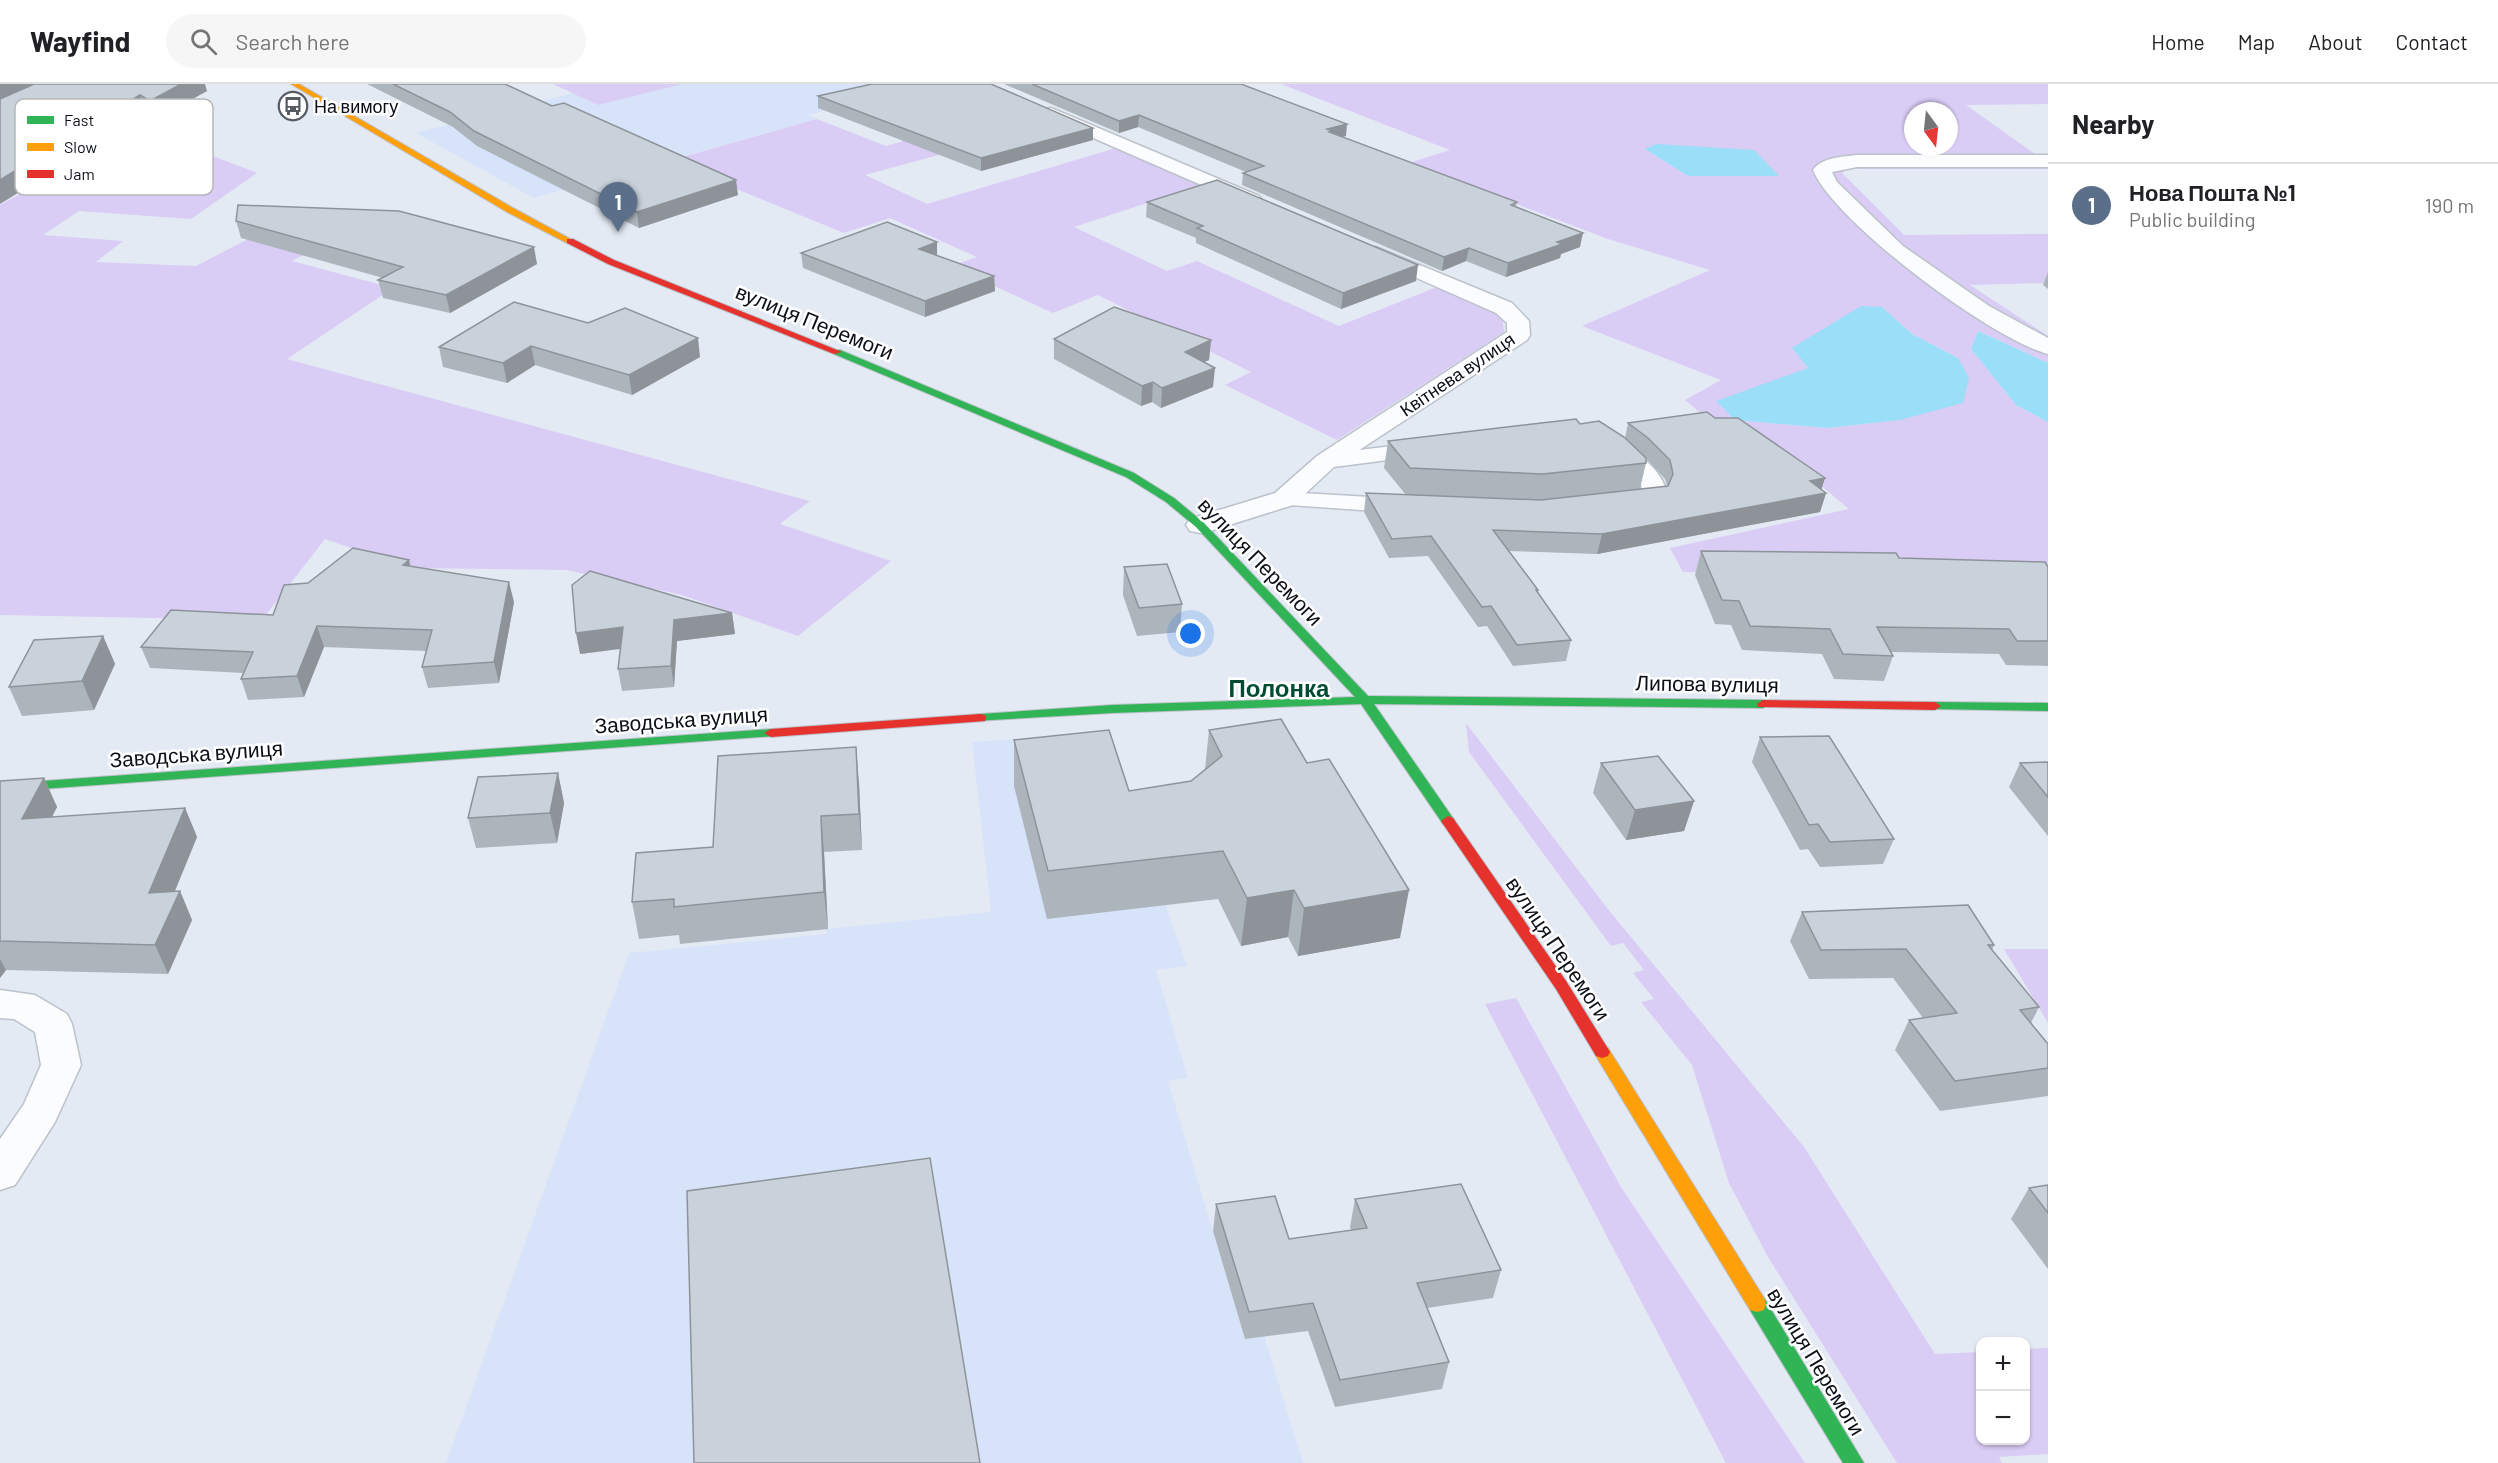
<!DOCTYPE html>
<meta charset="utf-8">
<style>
:root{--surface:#fff;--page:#f6f6f6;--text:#202124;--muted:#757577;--line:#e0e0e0;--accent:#575c64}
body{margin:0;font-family:Barlow,sans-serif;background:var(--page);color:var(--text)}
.controls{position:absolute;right:18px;bottom:18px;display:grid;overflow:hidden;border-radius:12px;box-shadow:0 2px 4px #0004}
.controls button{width:54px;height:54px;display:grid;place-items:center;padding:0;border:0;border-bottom:2px solid var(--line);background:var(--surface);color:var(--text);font:30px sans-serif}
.compass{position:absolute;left:1904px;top:18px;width:54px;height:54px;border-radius:50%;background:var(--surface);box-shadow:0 2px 4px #0004;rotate:165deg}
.you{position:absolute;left:1191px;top:550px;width:21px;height:21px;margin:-15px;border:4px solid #fff;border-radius:50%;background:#1a73e8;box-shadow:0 0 0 9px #1a73e833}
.badge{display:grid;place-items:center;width:39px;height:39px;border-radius:50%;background:var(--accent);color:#fff;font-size:20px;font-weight:700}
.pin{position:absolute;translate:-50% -50px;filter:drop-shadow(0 2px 3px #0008)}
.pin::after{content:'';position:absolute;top:32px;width:21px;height:18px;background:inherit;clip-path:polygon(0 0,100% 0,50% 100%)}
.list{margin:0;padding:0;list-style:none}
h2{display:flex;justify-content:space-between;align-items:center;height:78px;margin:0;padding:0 24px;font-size:26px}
h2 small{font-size:20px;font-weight:400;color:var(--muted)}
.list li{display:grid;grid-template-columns:39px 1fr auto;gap:18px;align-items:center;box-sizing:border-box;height:84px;padding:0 24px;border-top:2px solid var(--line)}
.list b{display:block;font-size:22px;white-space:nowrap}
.list p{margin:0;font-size:20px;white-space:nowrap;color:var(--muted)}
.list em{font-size:20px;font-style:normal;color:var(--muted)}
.icon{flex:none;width:33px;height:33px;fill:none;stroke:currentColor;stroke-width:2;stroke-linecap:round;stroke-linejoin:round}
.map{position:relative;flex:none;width:2048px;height:1379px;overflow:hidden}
header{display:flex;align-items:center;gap:36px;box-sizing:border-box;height:84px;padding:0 30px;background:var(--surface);border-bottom:2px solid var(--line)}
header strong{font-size:28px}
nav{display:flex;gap:33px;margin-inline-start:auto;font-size:21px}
.search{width:420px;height:54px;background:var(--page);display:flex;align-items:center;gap:15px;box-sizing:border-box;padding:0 21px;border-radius:33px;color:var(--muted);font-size:22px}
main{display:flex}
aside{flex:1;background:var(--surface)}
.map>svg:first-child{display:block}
.built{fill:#d7e3f9}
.green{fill:#d9ccf5;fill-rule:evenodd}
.water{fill:#9adef8}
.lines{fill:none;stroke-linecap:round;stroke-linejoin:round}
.lane-casing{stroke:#bcc2cb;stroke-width:3}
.street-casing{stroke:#bcc2cb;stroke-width:3}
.fast-casing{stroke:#bcc2cb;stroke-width:2}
.slow-casing{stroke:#bcc2cb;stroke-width:2}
.jam-casing{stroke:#bcc2cb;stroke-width:2}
.lane{fill:#fbfcfd;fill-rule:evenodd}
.street{fill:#fbfcfd;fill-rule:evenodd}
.fast{fill:#30b455;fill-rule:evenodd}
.slow{fill:#ff9f0a;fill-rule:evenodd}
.jam{fill:#e5322d;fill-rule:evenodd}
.wall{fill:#adb5bc;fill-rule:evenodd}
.shaded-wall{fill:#8d9399}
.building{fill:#c9d2db;stroke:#8d9399;stroke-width:1.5}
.labels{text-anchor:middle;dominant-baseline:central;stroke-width:5;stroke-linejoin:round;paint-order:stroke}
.far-poi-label{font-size:18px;fill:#0b0f17;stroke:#fff;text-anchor:start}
.far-street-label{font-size:18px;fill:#0b0f17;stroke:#fff}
.street-label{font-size:21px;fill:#0b0f17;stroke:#fff}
.quarter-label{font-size:24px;font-weight:bold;fill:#004c32;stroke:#fff}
.key{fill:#fff;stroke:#b6b7b9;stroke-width:1.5}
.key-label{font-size:16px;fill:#0b0f17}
</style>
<header>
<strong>Wayfind</strong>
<div class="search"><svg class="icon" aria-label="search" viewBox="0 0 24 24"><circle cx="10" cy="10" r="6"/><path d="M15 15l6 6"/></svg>Search here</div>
<nav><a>Home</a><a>Map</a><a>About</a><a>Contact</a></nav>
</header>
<main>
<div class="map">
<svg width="2048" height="1379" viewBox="0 0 2048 1379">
<rect width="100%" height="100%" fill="#e4eaf4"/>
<g class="built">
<polygon points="683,0 921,0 808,31 817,35 534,114 416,49 573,9 598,21"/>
<polygon points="1104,649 1187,882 1156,886 1188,994 1168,997 1245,1255 1264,1252 1303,1379 446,1379 629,869 826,850 826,845 991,828 972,658"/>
</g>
<g class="green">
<polygon points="553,0 683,0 598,21"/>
<path d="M1281 0H2048V20L1966 21 2038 72 1828 77 1813 85 1819 100 1887 166 2048 269V279L1978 247 1971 265 2016 321 2048 338V492L1683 488 1670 464 1849 425 1757 348 1722 347 1685 316 1721 296 1582 242 1710 186 1608 155 1409 79 1450 66ZM1913 27H1949V63H1913ZM1645 65 1779 92H1688ZM1882 223 1912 250 1958 274 1900 336 1827 344 1735 336 1717 318 1808 284 1792 264Z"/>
<polygon points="1022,23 1057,39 865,91 927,120 1116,64 1202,101 1074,143 1167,187 1197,177 1339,242 1437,203 1492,227 1503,237 1504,248 1337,356 1225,301 1251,288 1098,211 1053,229 951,182 977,173 890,134 844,149 668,77 817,35 886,62"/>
<polygon points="109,61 200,67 257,89 191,135 79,127 43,151 123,157 96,178 196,182 287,135 351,146 292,177 393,204 287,275 810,417 780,440 891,477 798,552 682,511 566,486 409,484 325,455 262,536 0,531 0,121"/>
<polygon points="2048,80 2048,85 1848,85 1842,89 1904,151 2048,150 2048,199 1970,201 2048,252 2048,259 1988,226 1903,166 1835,101 1831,88 1840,82"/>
<polygon points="1466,639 1607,824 1804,1063 1935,1270 1980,1268 1980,1356 2026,1356 2026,1265 2048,1264 2048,1370 1999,1373 2002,1379 1897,1379 1768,1173 1729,1099 1692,981 1641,918 1654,915 1633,889 1644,886 1623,859 1611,862 1469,668"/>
<polygon points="2004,865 2048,865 2048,939"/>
<polygon points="1516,914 1621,1103 1805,1379 1726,1379 1485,920"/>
</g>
<g class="water">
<polygon points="1656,60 1754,66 1779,92 1688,92 1645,65"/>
<polygon points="1861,222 1882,223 1912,250 1958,274 1969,294 1963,319 1900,336 1827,344 1735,336 1716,317 1808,284 1792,264"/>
<polygon points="1978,247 2048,279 2048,338 2016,321 1971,265"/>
</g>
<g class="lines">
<g class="lane-casing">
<g id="lane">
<path d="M1612 356C1632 361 1678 397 1663 419L1626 424 1617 422 1614 417 1617 412 1642 408 1641 400 1600 363 1604 358Z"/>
<polygon points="1426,358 1434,360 1438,365 1434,370 1326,384 1318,382 1314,377 1318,372 1326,370"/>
<polygon points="1284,408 1404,415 1413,417 1416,422 1413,427 1404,429 1275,420 1272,415 1275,410"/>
</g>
</g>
<g class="street-casing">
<g id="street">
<polygon points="1051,24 1259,112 1262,116 1252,122 1245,120 1045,33 1042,29 1045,25"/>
<path d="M1857 71H2048V83H1857L1832 88 1837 98 1903 162 1989 222 2048 254V270C1993 256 1834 138 1813 86 1822 73 1842 73 1857 71Z"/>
<polygon points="1376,163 1512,219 1529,237 1530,251 1527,256 1335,382 1293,421 1210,447 1200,449 1190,447 1186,441 1190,435 1275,409 1317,372 1507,248 1507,239 1496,229 1369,173 1366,169 1369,165"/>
<polygon points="0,906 35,911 67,930 72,940 81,981 55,1038 15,1101 0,1106 0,1055 24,1020 41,981 35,948 14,935 0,934"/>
</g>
</g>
<g class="fast-casing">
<g id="fast">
<polygon points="834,266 840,266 1134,389 1174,414 1204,439 1368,612 1763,616 1769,620 1763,624 1374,620 1455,737 1448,742 1443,740 1361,620 1112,629 975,637 974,634 975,631 980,630 1112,621 1355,613 1196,443 1166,418 1126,393 834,270"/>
<polygon points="1935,618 2048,619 2048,627 1930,625 1929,622 1930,619"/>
<polygon points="771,645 778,649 776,652 0,708 0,700"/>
<polygon points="1757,1212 1764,1214 1864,1379 1843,1379 1750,1226 1748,1220 1750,1214"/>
</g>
</g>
<g class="slow-casing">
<g id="slow">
<polygon points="291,0 299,0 513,124 574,157 567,159 507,128"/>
<polygon points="1602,962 1608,964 1764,1214 1766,1220 1764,1226 1757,1228 1750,1226 1596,972 1594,968 1596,964"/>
</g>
</g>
<g class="jam-casing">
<g id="jam">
<polygon points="567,155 573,155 614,176 842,268 834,270 608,180 567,159"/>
<polygon points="1763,616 1935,618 1941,622 1935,626 1758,623 1757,620"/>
<polygon points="980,630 985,631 986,634 985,637 771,653 764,649 771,645"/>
<polygon points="1448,732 1453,734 1566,897 1610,968 1608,972 1602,974 1596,972 1556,905 1441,737"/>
</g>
</g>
<use href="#lane" class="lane"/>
<use href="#street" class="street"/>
<use href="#fast" class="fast"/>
<use href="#slow" class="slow"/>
<use href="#jam" class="jam"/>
</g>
<g class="wall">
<polygon points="0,0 207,7 156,35 146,30"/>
<polygon points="367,0 505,0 738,111 639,144 477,62 453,43"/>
<polygon points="1004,0 1241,0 1346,52 1342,53 1517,118 1516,123 1580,163 1561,170 1560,174 1506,193 1466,177 1442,187 1242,101 1243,89 1246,88 1138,43 1119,49"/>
<polygon points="818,12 1093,44 1093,56 981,87 818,24"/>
<polygon points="1147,118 1416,197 1341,225 1196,159 1196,154 1146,133"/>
<polygon points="236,137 537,180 450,229 383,214 378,196 383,194 241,154"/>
<polygon points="801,169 994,192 995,207 925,233 803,184"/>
<polygon points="2048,188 2048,205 2043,201"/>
<polygon points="514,218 700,273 632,311 535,281 507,299 443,283 439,263"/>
<polygon points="1054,255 1211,256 1209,276 1204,278 1213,303 1161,324 1152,318 1141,322 1054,275"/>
<path d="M1715 334 1825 394 1821 405 1826 409 1820 428 1597 470 1508 467 1538 506 1537 509 1571 556 1566 577 1513 582 1487 542 1478 543 1428 472 1389 474 1364 428 1366 409 1406 411 1384 384 1388 357 1580 340 1625 354 1628 339ZM1644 372 1665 395 1667 402 1640 405 1646 379Z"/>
<polygon points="1701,467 1899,474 2048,483 2048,582 2006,581 1999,570 1891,568 1893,572 1884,597 1834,595 1822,570 1742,566 1731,541 1715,540 1695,491"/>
<polygon points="410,482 514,518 499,599 428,604 422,583 426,567 324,563 304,613 248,616 241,595 243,589 150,584 141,563 273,531 308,499"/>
<polygon points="1124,483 1182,520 1180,548 1137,552 1123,511"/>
<polygon points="732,529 735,550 677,557 674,603 622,607 618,585 620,565 580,570"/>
<polygon points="103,552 115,580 94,626 22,632 9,603"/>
<polygon points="1209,646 1400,854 1298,872 1288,853 1241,862 1218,815 1047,835 1014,702 1014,656 1129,707 1191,697 1205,685"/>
<polygon points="1760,653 1894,755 1883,780 1820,783 1808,765 1800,766 1752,678"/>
<polygon points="2048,678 2048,752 2009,703 2020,679"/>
<polygon points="1601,679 1694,717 1684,747 1626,756 1593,709"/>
<polygon points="558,689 564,719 557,759 476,764 468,734"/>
<polygon points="44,694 57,723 52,733 185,724 197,753 175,807 180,807 192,836 168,890 6,886 0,894 0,697"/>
<polygon points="859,699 862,766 824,768 828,845 680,860 679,851 639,855 632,818 713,763"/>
<polygon points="1802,828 1994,861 1992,866 2039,923 2031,939 2048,960 2048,1012 1940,1027 1895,966 1909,936 1923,934 1893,894 1809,895 1790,857"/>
<polygon points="2048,1101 2048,1185 2011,1135 2029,1104"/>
<polygon points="1355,1115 1501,1186 1493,1214 1427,1224 1449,1278 1442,1305 1335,1323 1308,1247 1245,1255 1213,1147 1216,1120 1289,1155 1351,1146 1350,1143"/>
</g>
<g class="shaded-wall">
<polygon points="0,0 43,0 0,20"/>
<polygon points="181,0 205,0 207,7 156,35 150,17"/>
<polygon points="140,11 146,30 0,120 0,96"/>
<polygon points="1139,31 1138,43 1119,49 1119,37"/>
<polygon points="1347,40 1346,52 1332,55 1327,45"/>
<polygon points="1093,44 1093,56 981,87 981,74"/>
<polygon points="736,96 738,111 639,144 637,128"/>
<polygon points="1583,149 1580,163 1561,170 1560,174 1506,193 1508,179 1557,158"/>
<polygon points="937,158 937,173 919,165"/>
<polygon points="534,163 537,180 450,229 446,211"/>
<polygon points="1469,164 1466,177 1442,187 1444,173"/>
<polygon points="1418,181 1416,197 1341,225 1343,209"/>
<polygon points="994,192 995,207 925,233 925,217"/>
<polygon points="698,254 700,273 632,311 629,291"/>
<polygon points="1211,256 1209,276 1183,287 1185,268"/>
<polygon points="531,262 535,281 507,299 503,279"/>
<polygon points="1215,284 1213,303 1161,324 1162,304"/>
<polygon points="1153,298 1152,318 1141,322 1142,302"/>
<polygon points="1825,394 1820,410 1826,409 1820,428 1597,470 1602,450 1810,397"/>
<polygon points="409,476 414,497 403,481"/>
<polygon points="509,498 514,518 499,599 494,578"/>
<polygon points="732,529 735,550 677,557 674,603 671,582 674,536"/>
<polygon points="317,542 324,563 304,613 297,592"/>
<polygon points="623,543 626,564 580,570 576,549"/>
<polygon points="103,552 115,580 94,626 82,597"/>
<polygon points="856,663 859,699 862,766 859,730"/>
<polygon points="558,689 564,719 557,759 550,729"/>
<polygon points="44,694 57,723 36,764 22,735"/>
<polygon points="1694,717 1684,747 1626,756 1635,726"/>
<polygon points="185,724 197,753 162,838 149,809"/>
<polygon points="821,732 824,768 828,845 824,808"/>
<polygon points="1294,806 1288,853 1241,862 1247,814"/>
<polygon points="1409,806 1400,854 1298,872 1304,824"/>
<polygon points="180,807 192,836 168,890 155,861"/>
<polygon points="0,875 6,886 0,894"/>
</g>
<g class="building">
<polygon points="34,0 181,0 150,17 140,11 0,96 0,15"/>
<polygon points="393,0 505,0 552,22 564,19 736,96 637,128 474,47 450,28"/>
<polygon points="872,0 991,0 1093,44 981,74 818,12"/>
<polygon points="1032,0 1241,0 1347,40 1327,45 1333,47 1329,48 1517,118 1511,121 1583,149 1557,158 1562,160 1508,179 1469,164 1444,173 1243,89 1264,82 1139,31 1119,37"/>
<polygon points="1217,96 1418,181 1343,209 1197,144 1203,142 1147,118"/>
<polygon points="238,121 399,127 534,163 446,211 378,196 403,183 236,137"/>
<polygon points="887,138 937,158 919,165 994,192 925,217 801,169"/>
<polygon points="514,218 588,239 625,224 698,254 629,291 531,262 503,279 439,263"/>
<polygon points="1114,223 1211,256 1185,268 1215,284 1162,304 1153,298 1142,302 1054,255"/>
<polygon points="1707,328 1715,334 1738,334 1825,394 1810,397 1826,409 1602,450 1493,446 1538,506 1536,506 1571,556 1517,561 1491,522 1482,523 1431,452 1392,455 1366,409 1541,416 1668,402 1673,390 1670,376 1648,354 1628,339"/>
<polygon points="1576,335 1580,340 1599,337 1624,353 1646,374 1646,379 1543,390 1410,384 1388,357"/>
<polygon points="353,464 409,476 403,481 509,498 494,578 422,583 432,546 317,542 297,592 241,595 253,568 141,563 171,526 273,531 284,501 308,499"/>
<polygon points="1701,467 1896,469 1899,474 2045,478 2048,483 2048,557 2017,557 2009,545 1877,543 1893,572 1843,570 1830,545 1750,542 1739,517 1722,516"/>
<polygon points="1167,480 1182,520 1139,524 1124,483"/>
<polygon points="590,487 732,529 674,536 671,582 618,585 623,543 576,549 572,501"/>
<polygon points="103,552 82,597 9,603 34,556"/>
<polygon points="1281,635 1307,679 1329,675 1409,806 1304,824 1294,806 1247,814 1223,767 1048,787 1014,656 1109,646 1129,707 1191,697 1222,672 1209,646"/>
<polygon points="1829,652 1894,755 1830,758 1818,740 1809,741 1760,653"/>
<polygon points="856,663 859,730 821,732 824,808 674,823 674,815 632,818 636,769 713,763 718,672"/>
<polygon points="1658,672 1694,717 1635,726 1601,679"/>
<polygon points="2048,678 2048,713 2020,679"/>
<polygon points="558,689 550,729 468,734 478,693"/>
<polygon points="44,694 22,735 185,724 149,809 180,807 155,861 0,857 0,697"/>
<polygon points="1968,821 1994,861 1988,861 2039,923 2020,926 2048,960 2048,984 1955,997 1909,936 1957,929 1906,865 1821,866 1802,828"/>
<polygon points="930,1074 980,1379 694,1379 687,1107"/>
<polygon points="1461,1100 1501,1186 1417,1199 1449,1278 1340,1296 1313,1219 1249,1228 1216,1120 1275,1112 1289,1155 1367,1144 1355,1115"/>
<polygon points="2048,1101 2048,1129 2029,1104"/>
</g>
<defs>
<g id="bus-ring" transform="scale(1.5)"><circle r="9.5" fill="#fff" stroke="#575c64" stroke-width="1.5"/><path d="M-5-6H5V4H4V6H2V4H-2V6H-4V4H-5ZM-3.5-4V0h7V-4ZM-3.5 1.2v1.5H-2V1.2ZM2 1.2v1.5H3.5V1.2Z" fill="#575c64"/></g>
</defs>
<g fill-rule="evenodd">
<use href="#bus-ring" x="293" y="22"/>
</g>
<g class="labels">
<g class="far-poi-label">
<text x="314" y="22">На вимогу</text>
</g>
<g class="far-street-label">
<text transform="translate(1457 290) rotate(-34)">Квітнева вулиця</text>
</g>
<g class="street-label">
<text transform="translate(815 237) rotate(22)">вулиця Перемоги</text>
<text transform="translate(1261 477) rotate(46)">вулиця Перемоги</text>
<text transform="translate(1707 599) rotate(1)">Липова вулиця</text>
<text transform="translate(681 635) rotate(-4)">Заводська вулиця</text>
<text transform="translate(196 669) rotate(-4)">Заводська вулиця</text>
<text transform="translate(1559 864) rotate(56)">вулиця Перемоги</text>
<text transform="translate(1817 1277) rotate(59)">вулиця Перемоги</text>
</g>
<g class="quarter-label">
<text x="1279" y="603">Полонка</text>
</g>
</g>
<rect x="15" y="15" width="198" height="96" rx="9" class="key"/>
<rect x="27" y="32" width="27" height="8" fill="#30b455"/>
<rect x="27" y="59" width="27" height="8" fill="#ff9f0a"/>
<rect x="27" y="86" width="27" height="8" fill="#e5322d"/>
<g class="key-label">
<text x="64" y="42">Fast</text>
<text x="64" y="69">Slow</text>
<text x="64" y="96">Jam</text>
</g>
</svg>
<div class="controls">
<button>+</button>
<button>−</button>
</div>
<svg class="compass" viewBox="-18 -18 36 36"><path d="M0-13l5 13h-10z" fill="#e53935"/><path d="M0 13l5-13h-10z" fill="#757577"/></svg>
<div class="you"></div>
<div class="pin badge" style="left:618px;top:148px;background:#5c6f8a">1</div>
</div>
<aside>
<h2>Nearby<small></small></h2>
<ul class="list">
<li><span class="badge" style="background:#5c6f8a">1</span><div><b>Нова Пошта №1</b><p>Public building</p></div><em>190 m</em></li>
</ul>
</aside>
</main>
